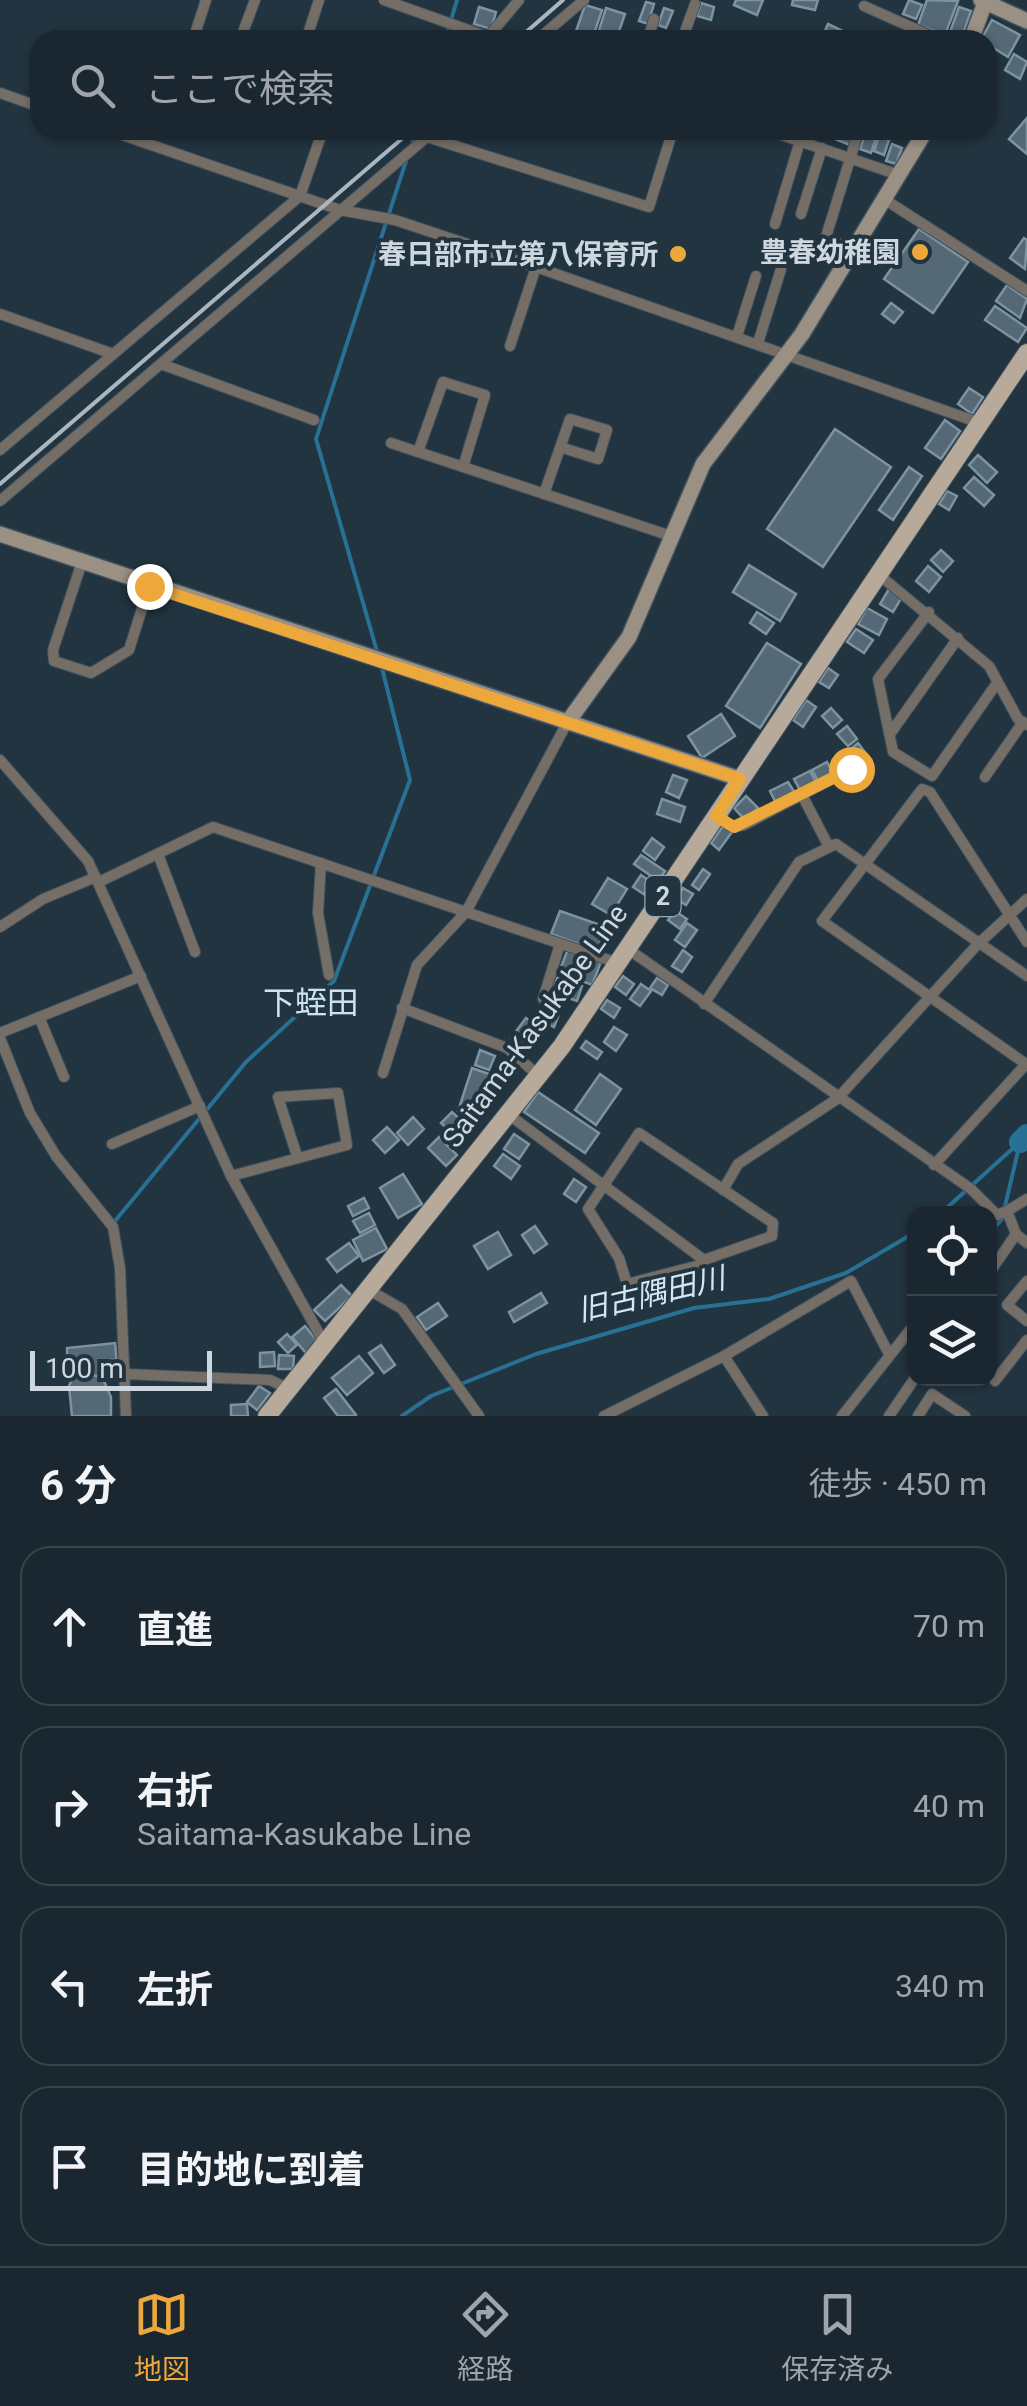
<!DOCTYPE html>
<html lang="ja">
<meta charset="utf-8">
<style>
:root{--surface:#1a2730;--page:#232f38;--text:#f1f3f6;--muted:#9fa5ab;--line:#38444c;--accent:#eda83b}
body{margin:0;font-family:Roboto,"Noto Sans JP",sans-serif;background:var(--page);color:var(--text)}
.controls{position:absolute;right:30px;bottom:30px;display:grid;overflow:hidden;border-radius:20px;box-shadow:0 2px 8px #0004}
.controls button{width:90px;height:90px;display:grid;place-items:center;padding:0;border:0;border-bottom:2px solid var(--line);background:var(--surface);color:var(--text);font:50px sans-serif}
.scale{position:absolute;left:30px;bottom:25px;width:182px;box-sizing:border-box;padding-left:10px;border:5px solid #ccd7df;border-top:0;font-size:28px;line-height:35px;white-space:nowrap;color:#ccd7df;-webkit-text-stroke:8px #223440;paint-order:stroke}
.stop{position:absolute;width:30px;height:30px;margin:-22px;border:8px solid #eda83b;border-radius:50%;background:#fff}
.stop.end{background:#eda83b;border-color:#fff;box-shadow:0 2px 10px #0008}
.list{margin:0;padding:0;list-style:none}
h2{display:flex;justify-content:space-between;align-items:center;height:130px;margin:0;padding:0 40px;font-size:42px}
h2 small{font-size:32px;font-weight:400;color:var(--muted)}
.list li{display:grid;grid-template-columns:65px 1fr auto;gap:30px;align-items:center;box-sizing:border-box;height:160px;margin:0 20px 20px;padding:0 20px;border:2px solid var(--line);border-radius:30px}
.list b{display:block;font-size:38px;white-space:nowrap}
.list p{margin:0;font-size:32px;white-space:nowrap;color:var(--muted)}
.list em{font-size:32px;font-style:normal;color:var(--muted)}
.icon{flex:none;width:55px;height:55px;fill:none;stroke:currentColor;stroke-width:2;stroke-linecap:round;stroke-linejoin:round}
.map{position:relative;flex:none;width:1027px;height:1416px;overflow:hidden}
.search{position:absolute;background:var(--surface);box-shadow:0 2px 8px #0004;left:30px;right:30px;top:30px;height:110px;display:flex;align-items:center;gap:25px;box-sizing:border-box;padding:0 35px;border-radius:30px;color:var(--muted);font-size:38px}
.sheet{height:850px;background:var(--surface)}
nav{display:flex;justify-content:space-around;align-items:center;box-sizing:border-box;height:140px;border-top:2px solid var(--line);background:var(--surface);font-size:28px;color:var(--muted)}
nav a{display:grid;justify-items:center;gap:5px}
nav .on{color:var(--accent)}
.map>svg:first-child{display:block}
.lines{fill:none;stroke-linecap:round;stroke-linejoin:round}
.stream{stroke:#297095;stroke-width:4}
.river{stroke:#297095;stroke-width:22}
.building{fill:#546875;stroke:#7d93a0;stroke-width:2.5}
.street-casing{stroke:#41515d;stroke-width:12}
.secondary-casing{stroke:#41515d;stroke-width:18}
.primary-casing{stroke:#41515d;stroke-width:20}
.street{stroke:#756e67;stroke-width:10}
.secondary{stroke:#9a9084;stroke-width:15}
.primary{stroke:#b7aa9a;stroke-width:18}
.rail{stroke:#abb7c0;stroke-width:4}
.route{stroke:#eda83b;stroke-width:12}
.poi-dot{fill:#eda83b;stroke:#223440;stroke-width:4}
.labels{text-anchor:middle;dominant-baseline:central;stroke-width:8;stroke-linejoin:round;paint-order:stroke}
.shield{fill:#223440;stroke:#99a6af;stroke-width:2.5}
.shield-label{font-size:25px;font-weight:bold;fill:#ccd7df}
.poi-label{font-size:28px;font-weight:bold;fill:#ccd7df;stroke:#223440;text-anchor:end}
.street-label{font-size:28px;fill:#ccd7df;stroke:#223440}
.water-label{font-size:30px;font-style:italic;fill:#d3e8f5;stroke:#223440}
.quarter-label{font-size:32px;fill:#cbe2f1;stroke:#223440}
</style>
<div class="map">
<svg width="1027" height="1416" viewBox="0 0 1027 1416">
<rect width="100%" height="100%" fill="#223440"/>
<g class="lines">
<g class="stream">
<polyline points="445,40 457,0"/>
<polyline points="412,144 416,130"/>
<polyline points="378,655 316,439 407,158"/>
<polyline points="940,1214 1020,1142"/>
<polyline points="115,1221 246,1062 334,981 410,780 381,664"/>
<polyline points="990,1233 1002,1219 1019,1147"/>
<polyline points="912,1349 914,1344"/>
<polyline points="402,1416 431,1396 536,1354 694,1308 769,1299 846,1273 914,1233"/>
</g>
<polyline class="river" points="1020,1142 1027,1135"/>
</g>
<g class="building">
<polygon points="736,0 763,0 757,15 734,5"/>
<polygon points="793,0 818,0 815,10 792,5"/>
<polygon points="909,0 922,5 916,19 903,14"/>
<polygon points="927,0 958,1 945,35 918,25"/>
<polygon points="646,2 654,4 648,24 639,21"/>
<polygon points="701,3 714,7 711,20 697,16"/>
<polygon points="585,5 602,10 592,40 573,40"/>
<polygon points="479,7 496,12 491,29 474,24"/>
<polygon points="959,7 971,11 961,40 949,35"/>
<polygon points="606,8 625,14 616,40 596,40"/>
<polygon points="664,8 673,11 666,28 658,25"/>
<polygon points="992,20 1020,35 1008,57 981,40"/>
<polygon points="828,24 841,30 836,40 821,40"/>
<polygon points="1014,54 1027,62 1020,79 1005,70"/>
<polygon points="1027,118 1027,154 1009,139"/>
<polygon points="838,130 853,134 850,145 835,139"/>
<polygon points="865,134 876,138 871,153 860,149"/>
<polygon points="879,136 889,140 884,155 874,151"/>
<polygon points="892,144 902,148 896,164 886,161"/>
<polygon points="919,229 968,262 933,313 884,279"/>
<polygon points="1024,238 1027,240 1025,269 1010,258"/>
<polygon points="1007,285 1027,299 1020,318 996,301"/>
<polygon points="891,303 903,312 894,323 882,314"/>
<polygon points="995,306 1027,328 1018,342 985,320"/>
<polygon points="969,388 983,397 972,414 958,404"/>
<polygon points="945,420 960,431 941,459 925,448"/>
<polygon points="835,429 891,467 823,567 767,529"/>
<polygon points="978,455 997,472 987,483 969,465"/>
<polygon points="909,467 922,476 893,520 879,510"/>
<polygon points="974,477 994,495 984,506 964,488"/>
<polygon points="947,491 957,496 949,510 939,504"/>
<polygon points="941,550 953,561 943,572 931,560"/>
<polygon points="749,565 796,594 780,621 733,592"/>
<polygon points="928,566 941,577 929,592 916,581"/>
<polygon points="889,589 902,597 893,612 880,604"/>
<polygon points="867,608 887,619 879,635 858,624"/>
<polygon points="757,612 774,623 766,634 750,623"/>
<polygon points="856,629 873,640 864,653 847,642"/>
<polygon points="767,643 801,664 760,728 726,706"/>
<polygon points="828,668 838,675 829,688 819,682"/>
<polygon points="806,700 816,707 803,727 793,720"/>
<polygon points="831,708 842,720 833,728 822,716"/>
<polygon points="721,714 735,736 702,758 688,736"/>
<polygon points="847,726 857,739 848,746 837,734"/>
<polygon points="858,743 864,751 848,764 842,756"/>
<polygon points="827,762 833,773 818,781 812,770"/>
<polygon points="810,771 816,782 800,790 794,779"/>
<polygon points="673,775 687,780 679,798 666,792"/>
<polygon points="788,782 795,793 776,803 770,791"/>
<polygon points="746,796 758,808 745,820 734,808"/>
<polygon points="662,799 685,807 680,822 657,814"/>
<polygon points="723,826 732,832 719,850 711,843"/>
<polygon points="652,838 664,847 655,860 643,851"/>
<polygon points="641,855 665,871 658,881 634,864"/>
<polygon points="703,869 710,874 699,890 692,885"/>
<polygon points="641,875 656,885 648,897 633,887"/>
<polygon points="608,878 627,889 611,915 592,904"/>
<polygon points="683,888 693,894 686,905 676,899"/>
<polygon points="560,911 606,927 598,951 551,934"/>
<polygon points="675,911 687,919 680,929 668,920"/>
<polygon points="687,923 697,930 685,947 675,940"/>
<polygon points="568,949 601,962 592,985 559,972"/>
<polygon points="683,950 692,957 682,972 672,966"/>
<polygon points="623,976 634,984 626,995 615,987"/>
<polygon points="557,978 582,986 577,1001 552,993"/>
<polygon points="657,978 668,985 662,995 650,988"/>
<polygon points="641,984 651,991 640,1006 630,999"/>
<polygon points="551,996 564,1001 554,1027 541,1021"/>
<polygon points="607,1000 620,1008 614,1018 601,1009"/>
<polygon points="526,1018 542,1030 527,1051 511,1038"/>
<polygon points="614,1027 627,1035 616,1051 604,1042"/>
<polygon points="586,1041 602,1052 597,1059 581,1048"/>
<polygon points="480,1050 495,1056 489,1070 475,1065"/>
<polygon points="472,1068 492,1075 477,1118 458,1111"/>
<polygon points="600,1074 621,1089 596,1125 575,1110"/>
<polygon points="538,1092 599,1133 585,1153 524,1112"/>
<polygon points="452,1112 467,1126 457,1138 441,1123"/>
<polygon points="413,1117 424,1129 408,1145 397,1133"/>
<polygon points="387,1127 399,1140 385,1153 373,1140"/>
<polygon points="514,1134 529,1144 519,1159 504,1149"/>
<polygon points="439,1137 457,1155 446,1166 428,1148"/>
<polygon points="503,1154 520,1166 511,1179 494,1166"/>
<polygon points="403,1174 422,1204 398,1218 380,1188"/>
<polygon points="574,1179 586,1187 576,1202 564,1194"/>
<polygon points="364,1198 369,1208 353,1216 348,1206"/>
<polygon points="369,1213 375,1225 360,1233 353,1221"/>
<polygon points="535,1226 547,1244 534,1253 522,1235"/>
<polygon points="376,1228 387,1249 363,1261 353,1240"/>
<polygon points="498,1232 511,1255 488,1269 474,1246"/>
<polygon points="349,1243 359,1256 337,1272 327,1259"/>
<polygon points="341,1285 352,1296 325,1321 314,1310"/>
<polygon points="541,1293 547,1303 514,1322 509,1312"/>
<polygon points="438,1303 447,1316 426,1330 417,1317"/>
<polygon points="305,1326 319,1343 306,1353 292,1337"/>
<polygon points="287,1334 297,1345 288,1353 278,1342"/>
<polygon points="115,1343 118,1375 68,1380 67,1348"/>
<polygon points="381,1345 395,1365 384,1373 369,1353"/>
<polygon points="274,1352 275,1366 260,1367 260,1353"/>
<polygon points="279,1355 294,1356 293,1369 278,1369"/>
<polygon points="359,1356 373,1373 347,1395 332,1378"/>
<polygon points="84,1371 103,1379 111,1397 111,1416 72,1416 69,1386 74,1375"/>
<polygon points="259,1386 270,1393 257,1410 247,1402"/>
<polygon points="336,1389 356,1415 355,1416 338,1416 324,1398"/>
<polygon points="247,1404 248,1416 231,1416 231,1405"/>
</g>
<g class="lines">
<g class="street-casing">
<g id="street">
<polyline points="384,0 488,37 519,0"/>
<polyline points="864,6 940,40"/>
<polyline points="193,40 206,0"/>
<polyline points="240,40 255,0"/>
<polyline points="306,40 319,0"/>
<polyline points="537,40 584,0"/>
<polyline points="648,40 654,19"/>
<polyline points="682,40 695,4"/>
<polyline points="0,93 40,107"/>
<polyline points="108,130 340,210 395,220 536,267 980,423"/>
<polyline points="767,130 899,175"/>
<polyline points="427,137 649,207 673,130"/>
<polyline points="884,199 1027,291"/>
<polyline points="801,214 822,148"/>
<polyline points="775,224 800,141"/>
<polyline points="855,247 825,240 859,130"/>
<polyline points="0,314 113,354"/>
<polyline points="737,336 756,276"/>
<polyline points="758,343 781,269"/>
<polyline points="510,346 536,267"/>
<polyline points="161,364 314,420"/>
<polyline points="391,443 671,536"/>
<polyline points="0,450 300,196 323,130"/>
<polyline points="418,452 443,382 485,395 463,467"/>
<polyline points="544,494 570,419 607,430 598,459 560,447"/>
<polyline points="0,501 435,130"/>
<polyline points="82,562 53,650 54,661 91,673 129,650 149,586"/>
<polyline points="878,574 989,666 1018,719 1027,725"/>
<polyline points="929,612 878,679 893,752 932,776 997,683"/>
<polyline points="890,734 958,638"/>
<polyline points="0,760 88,861 231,1176 326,1346"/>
<polyline points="985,777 1023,722"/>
<polyline points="802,795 829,847"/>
<polyline points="716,816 733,827 744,825 851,769"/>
<polyline points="158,854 195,952"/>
<polyline points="321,863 318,913 329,975"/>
<polyline points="99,882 213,827 618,963"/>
<polyline points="0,927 43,899 96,877"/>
<polyline points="628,949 971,1189 997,1215 1007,1211 1016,1234 1027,1243"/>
<polyline points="543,999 560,944"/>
<polyline points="704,1004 799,862 836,844 1027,976"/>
<polyline points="402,1008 507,1048 539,1076"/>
<polyline points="39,1017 64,1077"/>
<polyline points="0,1033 141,976"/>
<polyline points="0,1038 30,1113 56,1156 113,1227 120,1268 126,1416"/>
<polyline points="1026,1064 822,921 922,789 930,792 1027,942"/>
<polyline points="383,1073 417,965 466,912 567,723"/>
<polyline points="508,1114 704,1260 772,1236 773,1223 639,1133 588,1209 619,1258 627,1284 700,1265 701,1258"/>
<polyline points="112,1144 200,1106"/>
<polyline points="934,1165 1027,1063"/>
<polyline points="231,1176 347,1145 338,1093 278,1097 297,1156"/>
<polyline points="723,1190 738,1164 837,1099 977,945 1027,899"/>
<polyline points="1007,1211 1027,1199"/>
<polyline points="990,1272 1016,1234"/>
<polyline points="1027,1281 1007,1305 1027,1321"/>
<polyline points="369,1290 402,1309 479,1416"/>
<polyline points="724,1356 763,1416"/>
<polyline points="125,1374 270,1380 289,1389"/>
<polyline points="995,1381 1027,1340"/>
<polyline points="604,1416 724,1356 851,1281 889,1354"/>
<polyline points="842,1416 914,1325"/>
<polyline points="889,1416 915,1378"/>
<polyline points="918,1416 932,1394 965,1416"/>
</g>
</g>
<g class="secondary-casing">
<g id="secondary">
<polyline points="981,0 1027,21"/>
<polyline points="971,40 986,0"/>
<polyline points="0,534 740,779"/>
<polyline points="567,723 629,637 703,464 802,334 926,130"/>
</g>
</g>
<g class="primary-casing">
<polyline id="primary" points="267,1416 562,1046 1027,353"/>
</g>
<use href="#street" class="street"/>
<use href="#secondary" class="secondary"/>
<use href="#primary" class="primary"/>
<g class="rail">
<polyline points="517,40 563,0"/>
<polyline points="0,484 412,130"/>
</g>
</g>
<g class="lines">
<polyline class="route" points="149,586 740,779 716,816 734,827 851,769"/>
</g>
<g class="poi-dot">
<circle cx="920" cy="252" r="10"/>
<circle cx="678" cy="254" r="10"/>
</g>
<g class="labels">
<rect class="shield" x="645.5" y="876" width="35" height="40" rx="8"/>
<g class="shield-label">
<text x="663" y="896">2</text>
</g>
<g class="poi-label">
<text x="900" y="252">豊春幼稚園</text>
<text x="658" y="254">春日部市立第八保育所</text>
</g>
<g class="street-label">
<text transform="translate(535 1026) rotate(-54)">Saitama-Kasukabe Line</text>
</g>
<g class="water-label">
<text transform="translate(651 1294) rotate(-13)">旧古隅田川</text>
</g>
<g class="quarter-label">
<text x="311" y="1003">下蛭田</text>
</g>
</g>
</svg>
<div class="controls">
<button><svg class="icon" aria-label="locate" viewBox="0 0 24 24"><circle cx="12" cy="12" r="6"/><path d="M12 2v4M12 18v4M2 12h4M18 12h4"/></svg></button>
<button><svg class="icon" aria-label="layers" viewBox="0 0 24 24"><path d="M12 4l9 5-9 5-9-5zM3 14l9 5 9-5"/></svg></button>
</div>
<div class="scale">100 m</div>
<div class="stop" style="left:851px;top:769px"></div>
<div class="stop end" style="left:149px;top:586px"></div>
<div class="search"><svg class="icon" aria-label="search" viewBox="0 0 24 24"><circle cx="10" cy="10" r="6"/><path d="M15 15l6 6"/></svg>ここで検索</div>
</div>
<section class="sheet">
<h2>6 分<small>徒歩 · 450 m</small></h2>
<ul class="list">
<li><svg class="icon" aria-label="ahead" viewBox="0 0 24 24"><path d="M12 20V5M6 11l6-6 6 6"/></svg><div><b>直進</b></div><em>70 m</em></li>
<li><svg class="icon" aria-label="right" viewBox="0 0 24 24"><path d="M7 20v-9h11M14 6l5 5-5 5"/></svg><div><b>右折</b><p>Saitama-Kasukabe Line</p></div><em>40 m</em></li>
<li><svg class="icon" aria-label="left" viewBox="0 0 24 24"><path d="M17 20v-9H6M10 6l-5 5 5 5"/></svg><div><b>左折</b></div><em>340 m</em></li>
<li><svg class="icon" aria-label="arrive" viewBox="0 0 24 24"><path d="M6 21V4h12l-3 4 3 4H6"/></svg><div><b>目的地に到着</b></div></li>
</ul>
</section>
<nav>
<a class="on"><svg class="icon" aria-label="map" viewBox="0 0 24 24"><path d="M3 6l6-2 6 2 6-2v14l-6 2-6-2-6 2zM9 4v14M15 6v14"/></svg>地図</a>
<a><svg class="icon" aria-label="directions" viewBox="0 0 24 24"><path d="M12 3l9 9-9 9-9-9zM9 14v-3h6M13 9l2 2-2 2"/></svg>経路</a>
<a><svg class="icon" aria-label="saved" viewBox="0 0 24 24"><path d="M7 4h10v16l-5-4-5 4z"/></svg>保存済み</a>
</nav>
